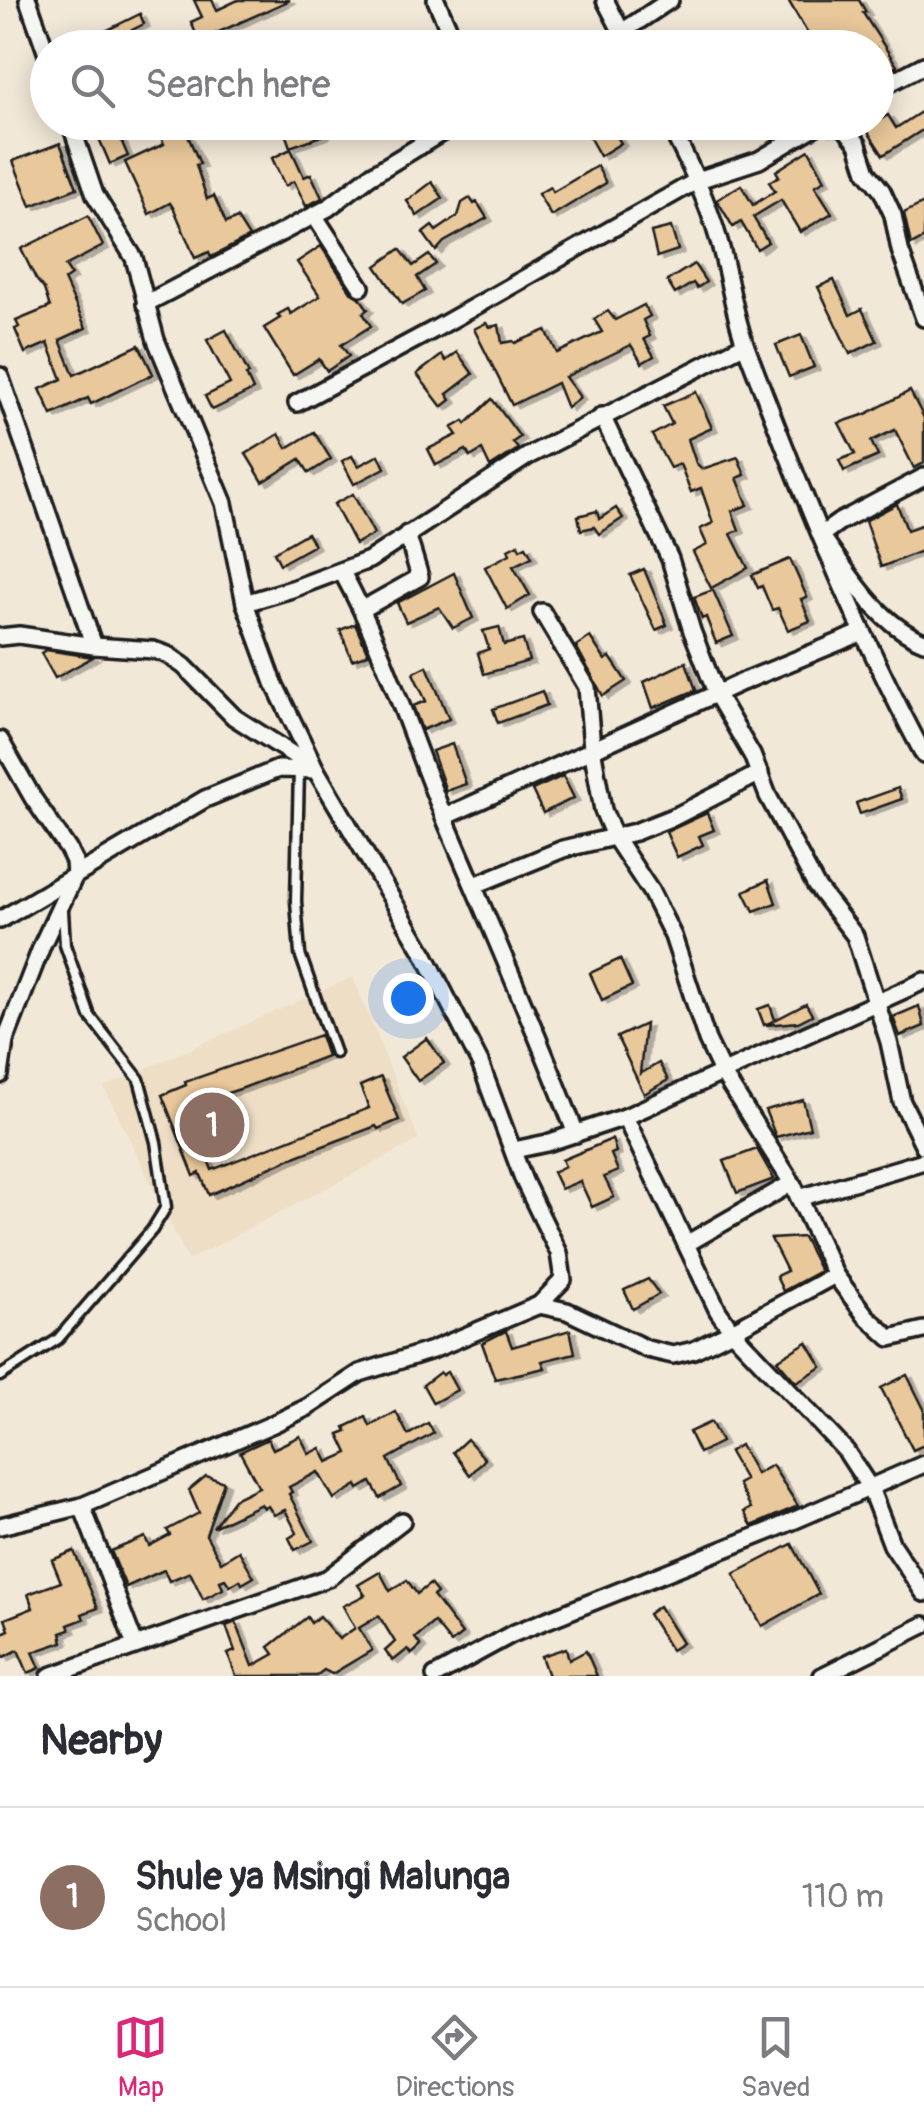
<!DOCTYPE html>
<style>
:root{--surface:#fff;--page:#f7f7f7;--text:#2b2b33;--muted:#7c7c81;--line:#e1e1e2;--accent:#db2777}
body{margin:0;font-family:Pangolin,sans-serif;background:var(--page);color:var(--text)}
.you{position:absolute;left:408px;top:998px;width:35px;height:35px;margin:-25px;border:8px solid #fff;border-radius:50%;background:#1a73e8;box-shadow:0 0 0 15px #1a73e833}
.badge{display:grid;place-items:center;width:65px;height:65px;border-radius:50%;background:var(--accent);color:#fff;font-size:32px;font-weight:700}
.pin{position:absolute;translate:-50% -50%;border:5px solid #fff;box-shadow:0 2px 10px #0006}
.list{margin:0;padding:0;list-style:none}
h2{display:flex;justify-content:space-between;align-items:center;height:130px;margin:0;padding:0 40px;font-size:42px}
h2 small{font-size:32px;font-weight:400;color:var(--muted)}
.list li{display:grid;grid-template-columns:65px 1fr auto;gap:30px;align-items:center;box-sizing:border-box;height:180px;padding:0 40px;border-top:2px solid var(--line)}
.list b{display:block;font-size:38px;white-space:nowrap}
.list p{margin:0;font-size:32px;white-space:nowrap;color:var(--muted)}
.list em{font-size:32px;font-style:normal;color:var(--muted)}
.icon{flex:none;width:55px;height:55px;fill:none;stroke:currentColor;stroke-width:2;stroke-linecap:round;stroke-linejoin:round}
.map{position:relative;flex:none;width:924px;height:1676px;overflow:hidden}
.search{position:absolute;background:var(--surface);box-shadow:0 5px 25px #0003;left:30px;right:30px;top:30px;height:110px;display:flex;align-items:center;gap:25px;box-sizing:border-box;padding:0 35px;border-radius:55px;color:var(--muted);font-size:38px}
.sheet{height:310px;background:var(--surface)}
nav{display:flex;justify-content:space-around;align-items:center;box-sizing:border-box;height:140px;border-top:2px solid var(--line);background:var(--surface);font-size:28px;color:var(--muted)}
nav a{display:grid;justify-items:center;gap:5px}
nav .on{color:var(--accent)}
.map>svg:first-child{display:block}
.built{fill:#efdec6}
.building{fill:#e9c89b;stroke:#1c1c1c;stroke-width:2.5;filter:url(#shadow)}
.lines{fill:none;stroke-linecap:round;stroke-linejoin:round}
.lane-casing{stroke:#1c1c1c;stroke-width:15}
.street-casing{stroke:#1c1c1c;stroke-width:22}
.lane{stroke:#f6f6f2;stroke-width:8}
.street{stroke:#f6f6f2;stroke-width:15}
</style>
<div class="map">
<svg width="924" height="1676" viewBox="0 0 924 1676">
<defs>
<filter id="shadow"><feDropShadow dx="5.5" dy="3" stdDeviation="0" flood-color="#0004"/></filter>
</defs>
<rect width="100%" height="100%" fill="#f2e8d8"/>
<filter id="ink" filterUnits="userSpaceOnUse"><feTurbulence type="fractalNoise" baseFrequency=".01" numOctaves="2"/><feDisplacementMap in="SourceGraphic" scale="20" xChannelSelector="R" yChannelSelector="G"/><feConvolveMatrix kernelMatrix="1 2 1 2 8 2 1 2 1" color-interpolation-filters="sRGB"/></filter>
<g filter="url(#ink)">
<polygon class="built" points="353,977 419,1140 188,1260 104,1087"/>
<g class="building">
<polygon points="194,0 212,0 217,10 238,0 290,0 199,41 191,22 202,17"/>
<polygon points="788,0 859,0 866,12 863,13 897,66 876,77 876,48 816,48"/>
<polygon points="140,14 144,24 122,35 128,48 71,48"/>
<polygon points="924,110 924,129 883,155 866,129 888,115 896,128"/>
<polygon points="92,122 182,122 200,164 196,165 207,199 214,196 226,223 237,218 249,237 211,257 209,252 195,258 174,209 170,203 149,214 125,162 164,144 155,123 120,138 128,156 110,164"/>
<polygon points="317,122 326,127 324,135 290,147 285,133"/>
<polygon points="606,122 631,122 614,132 621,143 600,156 587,133"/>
<polygon points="60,143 77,188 31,206 13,161"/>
<polygon points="291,149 304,177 311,174 322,198 306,206 294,181 285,186 272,158"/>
<polygon points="809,150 825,180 815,186 832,213 800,232 781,200 753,217 768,242 757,249 741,222 733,227 717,200 741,185 753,205 775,191 769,182 779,176 776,171"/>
<polygon points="597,166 606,183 551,216 538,194 550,187 553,192"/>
<polygon points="432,182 443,198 417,216 407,201"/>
<polygon points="470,198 474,204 477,202 487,218 444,242 436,251 423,233 432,226 436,231 458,216 462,203"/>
<polygon points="924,203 924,238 911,245 904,213"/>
<polygon points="88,216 103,246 65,266 71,275 64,280 86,328 60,340 74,375 139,345 153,374 91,404 88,398 52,415 40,389 62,379 48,343 25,353 15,329 19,327 16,321 50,307 44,289 36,279 21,249"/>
<polygon points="671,227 678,250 657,257 651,232"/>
<polygon points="321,246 352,293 360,298 368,309 363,313 371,326 341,345 349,356 327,371 319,359 293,375 264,328 280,318 277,315 288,309 291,314 320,296 297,262"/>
<polygon points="400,249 413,266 429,255 436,264 417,277 425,291 402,304 376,266"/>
<polygon points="694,264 706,282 697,288 693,283 675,294 667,281"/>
<polygon points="834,280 850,315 862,309 877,341 850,354 818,287"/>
<polygon points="644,305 650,316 643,320 650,336 644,339 654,356 642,363 631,345 565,377 580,397 567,408 557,383 512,405 474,329 486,323 490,327 499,325 502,343 513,341 515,343 546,330 557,353 602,332 594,319 608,311 615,320"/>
<polygon points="226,330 249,374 246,375 253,390 212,410 205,396 230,384 207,340"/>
<polygon points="801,335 814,367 789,377 776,345"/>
<polygon points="457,352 473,374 447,394 451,400 442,407 417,374 442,355 446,361"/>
<polygon points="910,391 924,418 924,463 914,468 895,430 871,441 878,456 844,471 839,460 855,454 839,423 866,414"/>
<polygon points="696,392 712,428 688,439 696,463 702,469 738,457 745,475 737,478 748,505 732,511 739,530 731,534 748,568 711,588 693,552 707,545 700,529 713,523 701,488 691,492 680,464 670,468 652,435 672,424 663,406"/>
<polygon points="492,399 520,437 513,442 518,449 490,467 482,450 470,457 466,450 436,465 428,449 457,435 452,428 464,421 466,424"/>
<polygon points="314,432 331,459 309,473 300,459 263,482 246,454 279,434 287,448"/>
<polygon points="379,455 385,468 354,484 342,461 352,456 358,466"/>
<polygon points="353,494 374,534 355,544 334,504"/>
<polygon points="897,504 907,530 924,524 924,550 881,567 865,521"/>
<polygon points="616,508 623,518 599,534 594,527 581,530 578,516 597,511 599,519"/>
<polygon points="307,533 314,545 280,564 274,552"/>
<polygon points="518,544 520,549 526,546 532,557 513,566 530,595 507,609 485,567 510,554 508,549"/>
<polygon points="790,559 807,597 801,599 810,621 788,630 778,608 772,610 762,586 758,588 752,575"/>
<polygon points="644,569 667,625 656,630 630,575"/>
<polygon points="454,573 473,618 453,628 439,607 406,622 397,603"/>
<polygon points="713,590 733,636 716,643 706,617 702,619 694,597"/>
<polygon points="355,624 368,654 352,660 340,630"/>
<polygon points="499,627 504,645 523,640 529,661 484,674 478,653 489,649 483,631"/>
<polygon points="590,637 605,660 610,657 626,681 603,696 576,646"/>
<polygon points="46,650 93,657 55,678 41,653"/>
<polygon points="686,662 696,690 653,708 644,682"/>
<polygon points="427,666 449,719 422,730 413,706 426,701 413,673"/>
<polygon points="542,691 547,705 498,723 493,709"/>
<polygon points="452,744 466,784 446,791 432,751"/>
<polygon points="563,776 574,798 543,813 532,790"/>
<polygon points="898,788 902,799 860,814 856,803"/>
<polygon points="707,813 714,830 699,836 703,845 677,857 666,832"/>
<polygon points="768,880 776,903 754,911 744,891"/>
<polygon points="620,959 632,986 602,1000 590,973"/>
<polygon points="806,1004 812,1015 798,1022 766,1025 774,1021 764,1025 758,1009 770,1005 775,1020"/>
<polygon points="919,1006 924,1026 900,1036 893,1017"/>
<polygon points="645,1024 640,1074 659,1063 668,1080 644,1094 617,1037"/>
<polygon points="320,1035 327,1056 243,1088 187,1106 212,1170 369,1108 360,1086 381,1077 399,1120 378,1129 376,1126 289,1159 209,1195 200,1173 194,1176 162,1095 186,1085 185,1082"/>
<polygon points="427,1038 444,1063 418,1081 401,1057"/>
<polygon points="803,1100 810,1128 776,1137 765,1110"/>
<polygon points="612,1139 616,1152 611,1154 618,1171 604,1177 614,1197 592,1207 580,1181 561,1189 553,1172 565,1166 562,1160"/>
<polygon points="757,1149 774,1179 737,1193 724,1161"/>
<polygon points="803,1237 820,1271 783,1291 776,1276 787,1271 771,1239"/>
<polygon points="648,1279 659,1294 633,1309 624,1290"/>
<polygon points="570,1330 575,1353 542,1361 545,1368 495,1379 482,1343 506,1331 512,1347"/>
<polygon points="807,1342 822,1367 796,1382 777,1360"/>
<polygon points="440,1372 442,1375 447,1372 457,1390 433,1403 423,1385"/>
<polygon points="907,1375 924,1409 924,1445 913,1450 881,1388"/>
<polygon points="396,1412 408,1435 428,1423 434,1433 388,1459 401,1486 380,1498 371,1482 359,1489 357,1485 334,1499 318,1472 289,1487 292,1492 289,1494 313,1541 295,1550 289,1538 297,1533 285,1510 274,1515 268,1506 264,1508 261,1504 213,1527 234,1499 259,1487 240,1452 268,1439 273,1449 300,1436 309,1454 321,1448 328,1462 348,1453 339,1434 347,1431 345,1427 366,1417 370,1426"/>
<polygon points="711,1422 721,1442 699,1453 689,1432"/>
<polygon points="467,1439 485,1459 470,1475 453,1452"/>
<polygon points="740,1445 756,1474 772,1465 798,1506 752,1526 744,1512 751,1508 738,1484 745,1480 729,1452"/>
<polygon points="206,1476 224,1482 206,1535 221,1562 239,1551 254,1577 242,1584 240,1580 230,1586 225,1579 220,1581 223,1589 203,1599 190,1572 169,1581 164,1570 126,1587 111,1551 145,1537 149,1546 170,1535 167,1530 199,1513 189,1490"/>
<polygon points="792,1544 819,1594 762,1626 734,1574"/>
<polygon points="74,1551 98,1608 82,1614 84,1619 68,1625 70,1630 61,1633 63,1642 33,1652 40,1668 28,1673 18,1650 4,1657 0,1649 0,1634 9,1630 5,1619 33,1608 28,1594 61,1582 52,1560"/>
<polygon points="380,1572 390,1591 407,1580 417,1594 430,1584 437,1593 433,1596 462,1634 451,1643 434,1622 415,1638 421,1646 412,1654 408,1649 393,1661 385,1651 395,1642 379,1616 359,1628 372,1650 332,1674 324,1670 316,1676 236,1676 228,1654 235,1651 226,1626 236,1622 253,1666 274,1654 269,1647 307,1617 311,1623 319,1616 339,1639 355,1628 343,1606 365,1595 358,1585"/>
<polygon points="659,1606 682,1643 671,1650 648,1614"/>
<polygon points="566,1648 569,1660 586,1651 597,1676 548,1676 541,1656"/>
</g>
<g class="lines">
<g class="lane-casing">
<g id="lane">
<polyline points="299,769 296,901 300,954 335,1053"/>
<polyline points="0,1376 58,1339 152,1230 166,1207 156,1142 139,1079 90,1016 65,945 63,911"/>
</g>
</g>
<g class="street-casing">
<g id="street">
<polyline points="28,0 48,57"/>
<polyline points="436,0 457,48"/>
<polyline points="605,0 630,48"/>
<polyline points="613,48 622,32 670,0"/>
<polyline points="876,90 924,65"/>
<polyline points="70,122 95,195 134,258 156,340 224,503 245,603 274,683 316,770 425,955 480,1063 524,1181 559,1253 563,1280 539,1305"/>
<path d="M668 122C688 161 707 199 719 241 729 275 733 310 745 344 798 484 853 623 924 755"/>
<polyline points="822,123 844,127 858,144 867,172 882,191 893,215 900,250 924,318"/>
<polyline points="314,215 361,287"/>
<polyline points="145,304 328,208 370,176 459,122"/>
<polyline points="0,376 94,646"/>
<polyline points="297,403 435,329 698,180 759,160 823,122"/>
<polyline points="602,416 670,559 692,631 717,695 752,755 768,796 816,886 855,936 889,1042 902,1102 924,1146"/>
<path d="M924 477 839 522 821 535C848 573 878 624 924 642"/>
<path d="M342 572C385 650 410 735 444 817 489 923 535 1027 576 1134"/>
<polyline points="245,603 292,589 369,560 528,456 745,344"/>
<polyline points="363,609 420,577 407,534"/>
<polyline points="542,612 587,687 592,748 603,810 614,836 651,892 673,936 707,1040 723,1074 792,1183 835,1275 866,1316 890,1338 924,1330"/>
<polyline points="0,637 19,635 94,646 154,650 168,655 184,666 234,717 314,768"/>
<polyline points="0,740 33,798 68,849 74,861 75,875 43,943 5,1041 0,1075"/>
<polyline points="444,817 742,682 861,633"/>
<polyline points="475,885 563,849 635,832 678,815 760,773"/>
<polyline points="0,920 205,799 278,769 316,770"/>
<polyline points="625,1117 718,1311 732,1331 846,1451 870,1488 892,1545 924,1593"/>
<polyline points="514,1150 547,1143 625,1117 924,981"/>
<polyline points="799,1198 924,1161"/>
<polyline points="688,1243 792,1183"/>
<polyline points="82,1506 135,1645"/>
<polyline points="0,1526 82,1506 273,1424 308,1407 360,1373 432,1350 539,1305 567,1311 647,1349 673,1355 694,1350 732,1331 835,1275"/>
<polyline points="50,1676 328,1578 402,1521"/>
<polyline points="435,1676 512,1634 772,1530 924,1464"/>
<polyline points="822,1676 924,1625"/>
</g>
</g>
<use href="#lane" class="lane"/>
<use href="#street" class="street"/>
</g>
</g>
</svg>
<div class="you"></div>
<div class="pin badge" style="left:212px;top:1125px;background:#8d6e63">1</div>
<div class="search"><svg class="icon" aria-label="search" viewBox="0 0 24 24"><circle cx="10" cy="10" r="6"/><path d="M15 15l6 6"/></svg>Search here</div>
</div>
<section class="sheet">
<h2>Nearby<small></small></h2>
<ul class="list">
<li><span class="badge" style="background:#8d6e63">1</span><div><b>Shule ya Msingi Malunga</b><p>School</p></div><em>110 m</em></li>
</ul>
</section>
<nav>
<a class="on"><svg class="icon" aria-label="map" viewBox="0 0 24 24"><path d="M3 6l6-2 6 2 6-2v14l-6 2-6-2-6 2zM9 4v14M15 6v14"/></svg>Map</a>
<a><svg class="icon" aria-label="directions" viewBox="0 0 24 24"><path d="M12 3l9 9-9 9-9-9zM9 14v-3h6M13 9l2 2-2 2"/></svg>Directions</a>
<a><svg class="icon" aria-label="saved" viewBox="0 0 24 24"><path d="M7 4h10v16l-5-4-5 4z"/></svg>Saved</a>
</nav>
